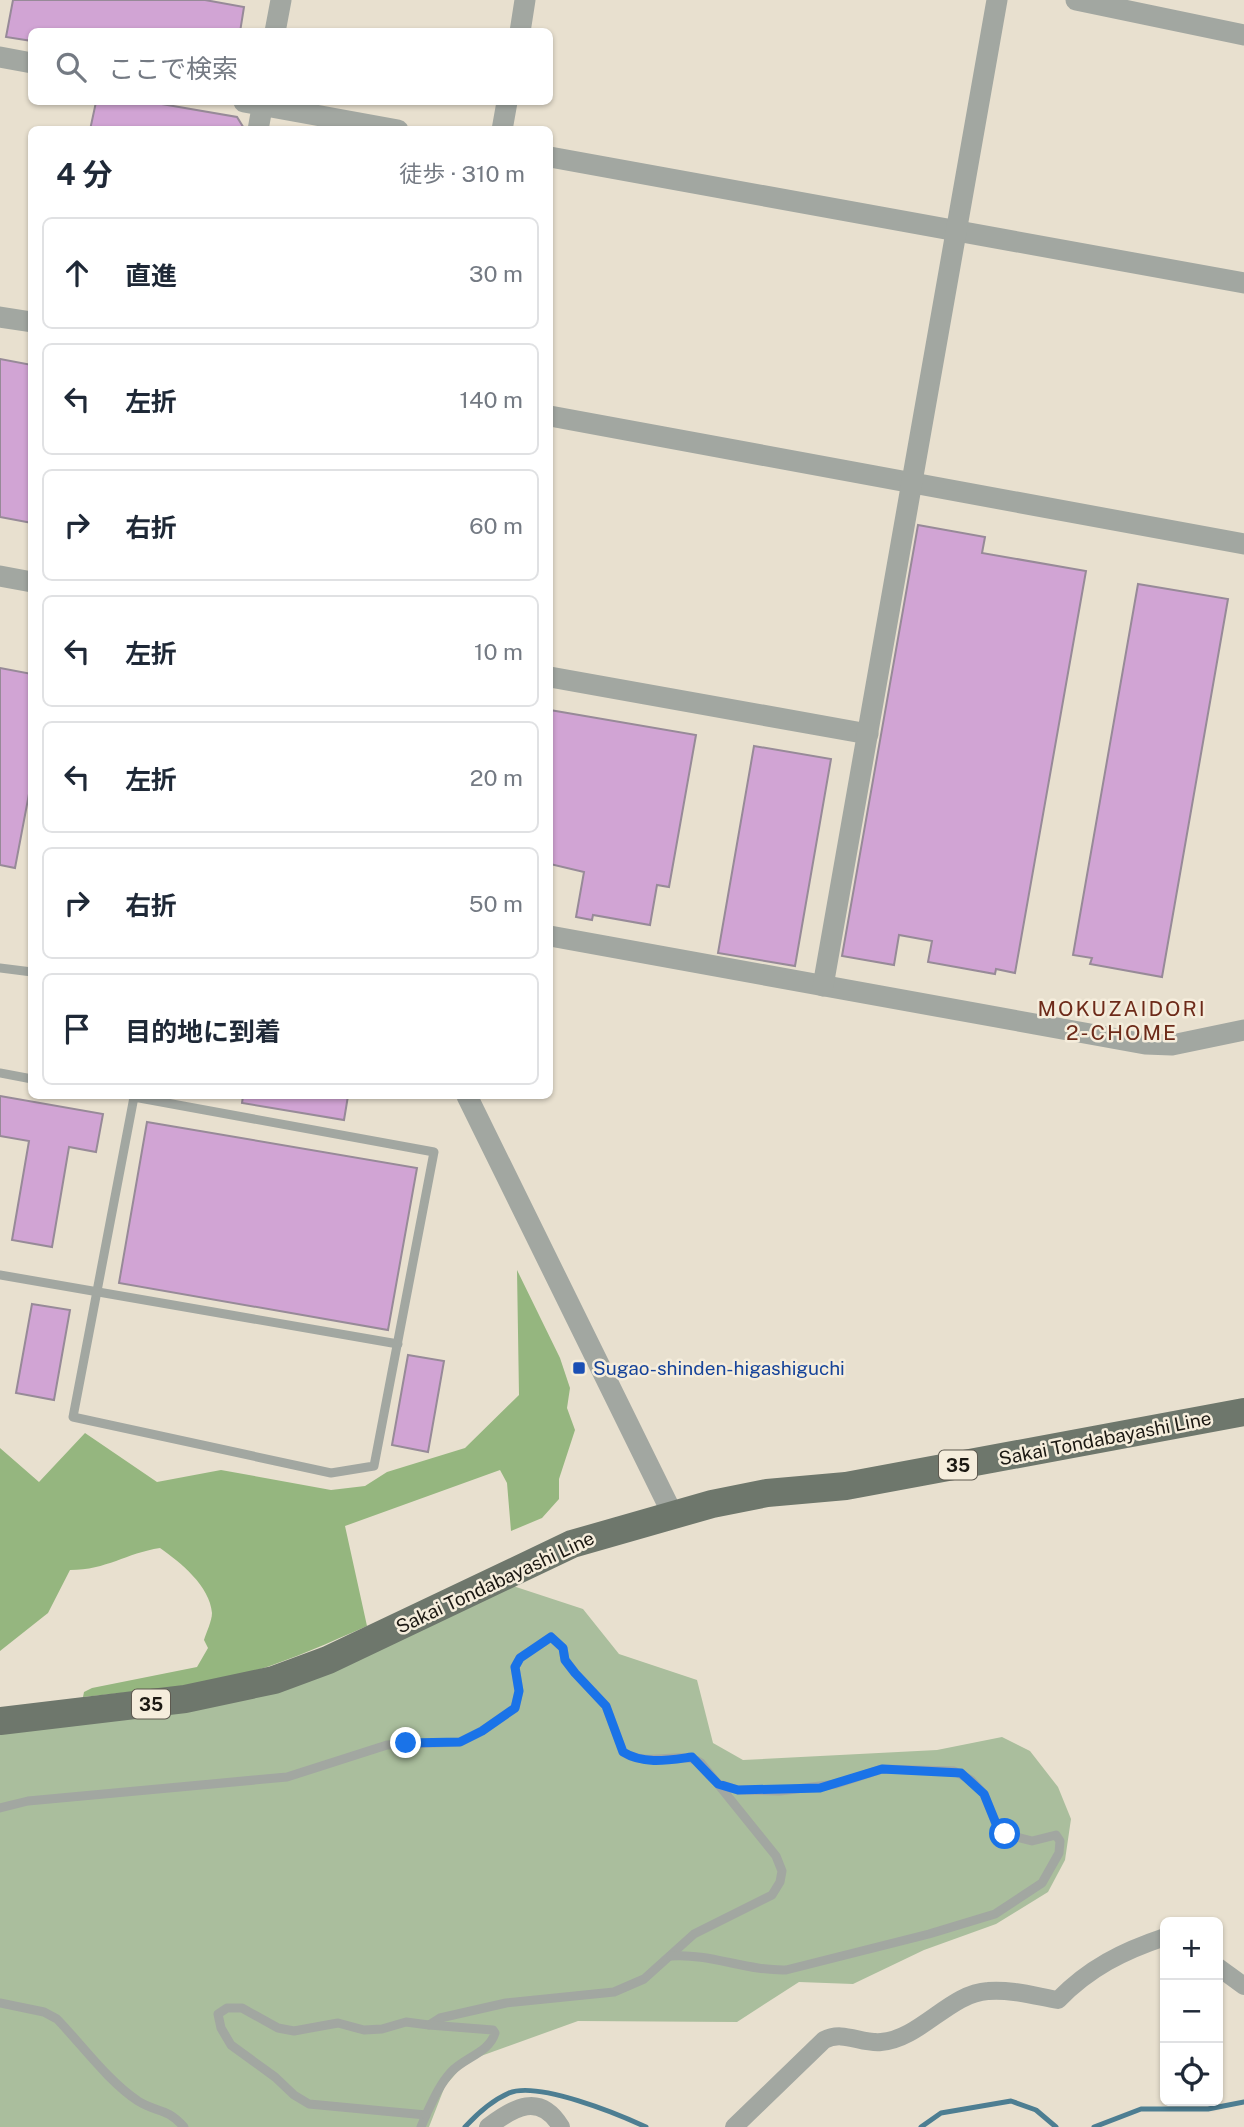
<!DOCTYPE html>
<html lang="ja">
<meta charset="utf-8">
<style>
:root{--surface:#fff;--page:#f2f2f3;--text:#1f2937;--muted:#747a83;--line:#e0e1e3}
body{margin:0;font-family:"Public Sans","Noto Sans JP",sans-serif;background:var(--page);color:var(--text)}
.controls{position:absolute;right:21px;bottom:21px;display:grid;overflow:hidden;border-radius:10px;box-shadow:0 2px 5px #0004}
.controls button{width:63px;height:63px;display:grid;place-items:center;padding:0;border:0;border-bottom:2px solid var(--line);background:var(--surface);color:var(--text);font:35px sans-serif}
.stop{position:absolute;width:21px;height:21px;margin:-16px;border:5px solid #1a73e8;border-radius:50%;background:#fff}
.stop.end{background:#1a73e8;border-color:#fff;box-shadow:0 2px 7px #0008}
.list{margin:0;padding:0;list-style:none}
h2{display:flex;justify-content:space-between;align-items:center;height:91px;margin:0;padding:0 28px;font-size:30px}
h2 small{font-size:23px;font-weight:400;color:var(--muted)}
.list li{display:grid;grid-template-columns:46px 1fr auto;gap:21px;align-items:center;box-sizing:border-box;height:112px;margin:0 14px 14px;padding:0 14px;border:2px solid var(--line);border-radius:10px}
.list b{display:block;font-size:26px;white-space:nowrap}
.list em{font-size:23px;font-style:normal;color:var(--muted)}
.icon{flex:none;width:38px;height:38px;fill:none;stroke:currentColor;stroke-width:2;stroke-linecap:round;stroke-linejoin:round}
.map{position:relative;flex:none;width:1244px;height:2127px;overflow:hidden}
.search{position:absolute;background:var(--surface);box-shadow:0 2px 5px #0004;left:28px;top:28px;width:525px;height:77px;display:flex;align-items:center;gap:18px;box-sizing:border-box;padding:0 24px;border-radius:10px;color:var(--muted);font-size:26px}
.panel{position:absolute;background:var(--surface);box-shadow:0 2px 5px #0004;left:28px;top:126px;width:525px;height:973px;border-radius:10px}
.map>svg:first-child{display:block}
.green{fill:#aabe9d}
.forest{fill:#95b67f}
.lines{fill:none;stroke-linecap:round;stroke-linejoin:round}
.stream{stroke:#4d7e92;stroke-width:5}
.building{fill:#d1a4d4;stroke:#978a98;stroke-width:2}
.service{stroke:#a2a7a1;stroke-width:9}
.minor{stroke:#a2a7a1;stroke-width:18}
.tertiary{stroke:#a2a7a1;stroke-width:21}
.primary{stroke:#6e776c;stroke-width:28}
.route{stroke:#1a73e8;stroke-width:9}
.transit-dot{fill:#1a4fb4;stroke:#f5eddc;stroke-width:2.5}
.labels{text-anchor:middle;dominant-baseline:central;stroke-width:5;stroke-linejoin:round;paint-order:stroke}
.shield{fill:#f5eddc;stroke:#5d594f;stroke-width:2}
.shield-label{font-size:18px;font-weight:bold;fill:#1c1913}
.transit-label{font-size:19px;fill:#164399;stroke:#f5eddc;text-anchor:start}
.street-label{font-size:19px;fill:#1c1913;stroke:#f5eddc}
.neighbourhood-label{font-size:21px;letter-spacing:2px;fill:#6d2a19;stroke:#f5eddc}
</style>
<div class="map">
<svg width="1244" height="2127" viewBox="0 0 1244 2127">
<rect width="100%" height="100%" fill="#e8e0cf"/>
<polygon class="green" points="513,1586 583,1609 619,1654 697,1680 713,1743 743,1760 937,1750 1002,1737 1030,1751 1058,1787 1071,1819 1065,1860 1048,1892 996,1924 924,1950 853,1984 799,1982 737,2022 578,2021 467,2061 445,2086 429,2127 0,2127 0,1732 125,1715"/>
<path class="forest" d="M517 1270 560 1358 570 1388 567 1408 575 1430 559 1479V1499L542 1518 511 1531 507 1483 500 1470 345 1526 367 1626C324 1645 282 1664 237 1676 187 1689 134 1691 83 1697L84 1692 92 1688 197 1667 208 1648 204 1640C206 1633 212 1621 212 1613 210 1586 180 1562 160 1548 126 1553 107 1570 70 1570L48 1613 0 1651V1448L39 1482 85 1433 157 1482 221 1470 331 1490 365 1486 387 1472 465 1448 519 1395Z"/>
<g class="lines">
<g class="stream">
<path d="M465 2127C476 2115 493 2100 509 2093 538 2081 618 2114 646 2127"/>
<polyline points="921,2127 941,2113 1011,2101 1036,2110 1056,2127"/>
<polyline points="1094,2127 1141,2109 1208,2109 1244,2102"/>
</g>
</g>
<g class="building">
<polygon points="13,0 205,0 244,7 240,32 32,32 32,41 6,37"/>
<polygon points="96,102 150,102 237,117 245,130 90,130"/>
<polygon points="0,359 32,365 32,523 0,517"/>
<polygon points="918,525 985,537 982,553 1086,571 1015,973 996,969 995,974 928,962 932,941 899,935 894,965 842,956"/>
<polygon points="1138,584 1228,599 1162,977 1090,964 1092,958 1073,955"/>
<polygon points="0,668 32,674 32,778 15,868 0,865"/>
<polygon points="550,710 696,735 669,887 657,885 650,925 593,915 592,920 576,917 584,872 550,864"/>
<polygon points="754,746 831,759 795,966 718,953"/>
<polygon points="0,1096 103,1114 96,1152 69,1147 52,1247 12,1240 29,1141 0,1136"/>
<polygon points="243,1096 348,1096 344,1120 242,1103"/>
<polygon points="147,1122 417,1168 388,1330 119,1283"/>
<polygon points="32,1304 70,1310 54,1400 16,1393"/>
<polygon points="408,1355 444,1361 428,1452 392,1445"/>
</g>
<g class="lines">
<g class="service">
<polyline points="0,968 32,972"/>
<polyline points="0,1073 32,1079"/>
<polygon points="134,1097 434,1152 374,1466 331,1473 73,1417"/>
<polyline points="0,1275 398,1344"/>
<path d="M0 1808 28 1801 287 1777 387 1745 460 1742 482 1731 515 1708 519 1691 515 1667 520 1658 551 1637 563 1648 565 1660 575 1673 606 1706 623 1752C649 1769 681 1749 701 1763L776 1856 782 1871 780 1882 772 1895 694 1934 644 1979 614 1992 506 2003 440 2018 429 2025 406 2022 382 2029 364 2030 338 2023 294 2031 278 2028 242 2008H227L218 2014 221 2028 231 2045 275 2077 294 2095 309 2104 426 2115 421 2127"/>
<path d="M671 1956C710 1953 746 1971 786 1970L929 1934 995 1914 1042 1883 1059 1853 1060 1841 1056 1835 1032 1841 1005 1834 997 1826 984 1794 971 1780 954 1771 882 1769 836 1784 780 1791 738 1790 719 1784"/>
<path d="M0 2003 44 2012 57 2019C83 2046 108 2081 138 2101 157 2113 166 2107 184 2127"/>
<path d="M426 2115C433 2100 440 2084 451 2072 465 2057 489 2053 495 2033L493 2030 429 2025"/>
</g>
<g class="minor">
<polyline points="1218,1967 1244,1986"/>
<path d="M488 2127C514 2107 540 2092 561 2127"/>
<path d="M734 2127 824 2040C843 2030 861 2044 881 2042 920 2039 950 1993 988 1991 1011 1989 1035 1996 1058 2000 1089 1968 1123 1951 1165 1937"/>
</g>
<g class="tertiary">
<polyline points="1076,0 1244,35"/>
<polyline points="275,32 281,0"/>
<polyline points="520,32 525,0"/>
<polyline points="0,57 32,63"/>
<polyline points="244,102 398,130"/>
<polyline points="258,130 263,102"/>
<polyline points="502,130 507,102"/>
<polyline points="550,157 1244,283"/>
<polyline points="0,317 32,322"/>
<polyline points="550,416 1244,544"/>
<polyline points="0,576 32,582"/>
<polyline points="550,677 868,734"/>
<polyline points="550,936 1145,1044 1172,1045 1244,1030"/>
<polyline points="823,986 997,0"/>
<polyline points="467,1096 673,1515"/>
</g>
<polyline class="primary" points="0,1721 185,1699 274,1680 328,1660 572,1544 712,1504 767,1493 846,1486 1244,1412"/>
</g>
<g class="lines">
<path class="route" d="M406 1743 460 1742 482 1731 515 1708 519 1691 515 1667 520 1658 551 1637 563 1648 565 1660 575 1673 606 1706 623 1752C644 1765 669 1760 692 1757L718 1784 738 1790 820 1788 882 1769 961 1773 984 1794 997 1826 1005 1834"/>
</g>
<rect class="transit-dot" x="572" y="1361" width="14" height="14" rx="3.5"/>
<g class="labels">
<g class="shield">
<rect x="939" y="1450.5" width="38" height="29" rx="5"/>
<rect x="132" y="1689.5" width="38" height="29" rx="5"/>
</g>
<g class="shield-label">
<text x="958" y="1465">35</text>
<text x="151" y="1704">35</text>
</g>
<g class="transit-label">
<text x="593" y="1368">Sugao-shinden-higashiguchi</text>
</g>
<g class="street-label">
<text transform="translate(1105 1438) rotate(-11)">Sakai Tondabayashi Line</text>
<text transform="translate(495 1582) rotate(-25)">Sakai Tondabayashi Line</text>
</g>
<g class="neighbourhood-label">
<text x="1122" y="1008">MOKUZAIDORI<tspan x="1122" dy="24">2-CHOME</tspan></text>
</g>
</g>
</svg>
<div class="controls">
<button>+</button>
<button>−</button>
<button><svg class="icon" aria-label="locate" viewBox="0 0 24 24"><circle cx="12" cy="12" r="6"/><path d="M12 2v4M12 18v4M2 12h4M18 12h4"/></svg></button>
</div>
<div class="stop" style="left:1005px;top:1834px"></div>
<div class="stop end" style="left:406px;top:1743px"></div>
<div class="search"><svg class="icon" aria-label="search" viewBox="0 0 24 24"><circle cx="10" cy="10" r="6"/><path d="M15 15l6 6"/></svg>ここで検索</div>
<section class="panel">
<h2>4 分<small>徒歩 · 310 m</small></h2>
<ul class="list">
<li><svg class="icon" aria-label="ahead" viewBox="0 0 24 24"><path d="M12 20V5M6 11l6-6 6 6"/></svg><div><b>直進</b></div><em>30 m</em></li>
<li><svg class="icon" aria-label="left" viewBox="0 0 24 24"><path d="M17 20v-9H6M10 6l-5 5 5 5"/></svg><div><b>左折</b></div><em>140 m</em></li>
<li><svg class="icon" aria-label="right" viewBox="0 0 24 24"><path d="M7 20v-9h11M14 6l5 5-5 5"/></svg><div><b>右折</b></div><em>60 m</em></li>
<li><svg class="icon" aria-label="left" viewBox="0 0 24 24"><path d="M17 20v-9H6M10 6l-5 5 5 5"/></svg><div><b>左折</b></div><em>10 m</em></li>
<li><svg class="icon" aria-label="left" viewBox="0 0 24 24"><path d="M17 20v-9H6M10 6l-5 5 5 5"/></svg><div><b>左折</b></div><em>20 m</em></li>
<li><svg class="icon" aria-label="right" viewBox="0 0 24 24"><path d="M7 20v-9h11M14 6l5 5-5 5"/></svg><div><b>右折</b></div><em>50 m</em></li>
<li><svg class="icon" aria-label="arrive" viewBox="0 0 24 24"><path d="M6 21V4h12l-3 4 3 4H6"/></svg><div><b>目的地に到着</b></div></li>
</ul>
</section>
</div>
